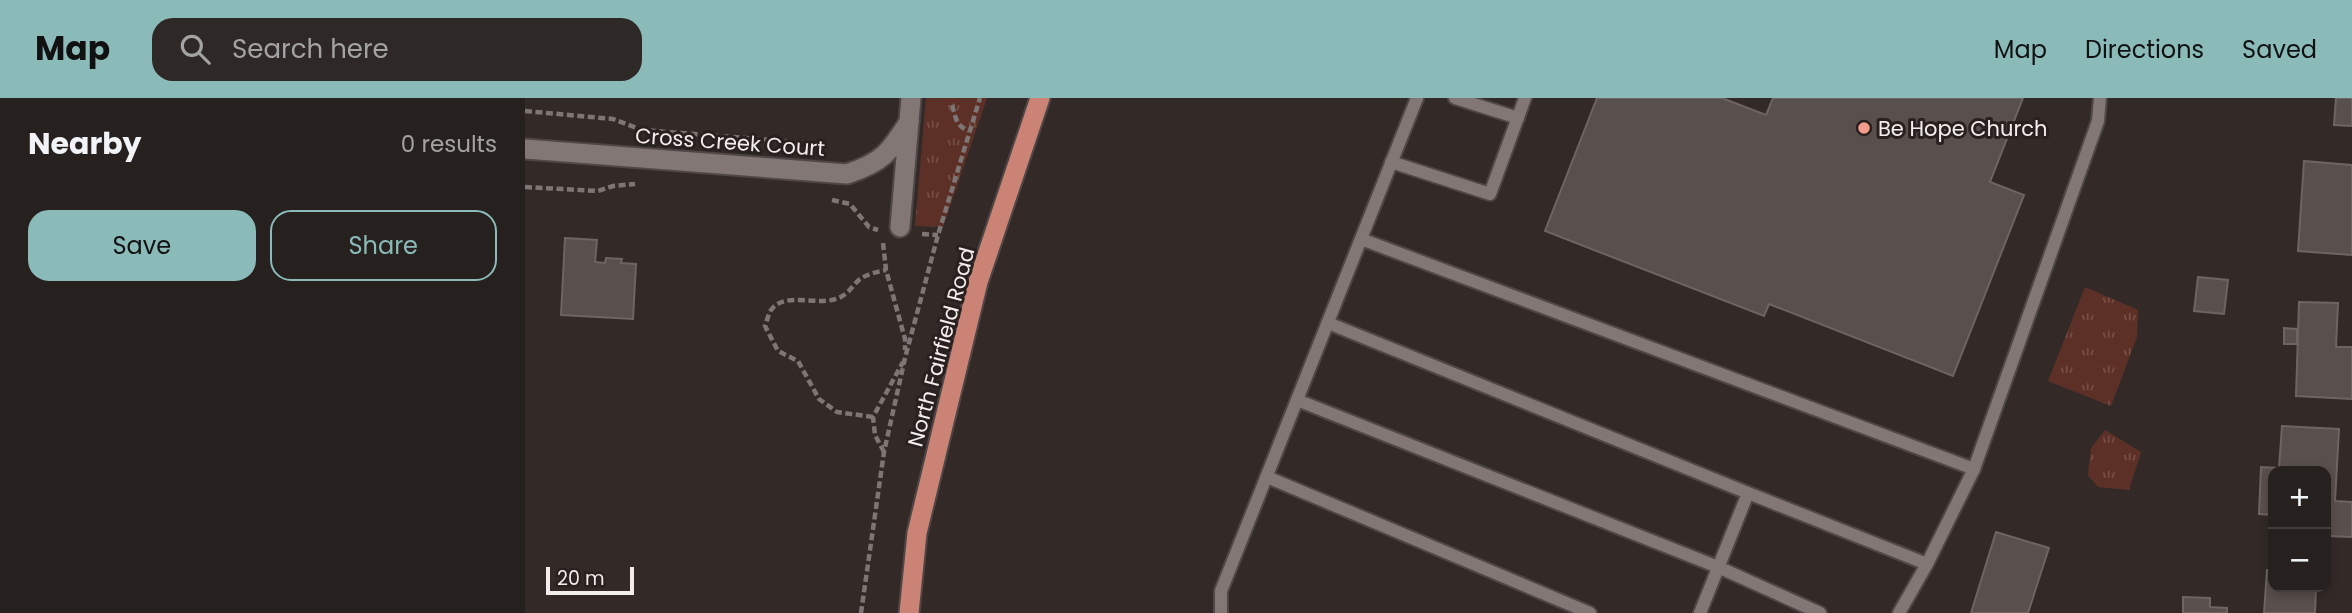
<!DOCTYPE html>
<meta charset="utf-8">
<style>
:root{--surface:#26201e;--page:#2e2827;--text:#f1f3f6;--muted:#a4a3a4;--line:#423e3c;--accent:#8bbbb9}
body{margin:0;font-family:Poppins,sans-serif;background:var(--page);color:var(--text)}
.controls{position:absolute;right:21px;bottom:21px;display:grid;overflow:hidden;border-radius:14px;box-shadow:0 4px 10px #0003}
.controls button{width:63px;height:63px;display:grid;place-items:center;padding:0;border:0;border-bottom:2px solid var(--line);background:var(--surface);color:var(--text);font:35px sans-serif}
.scale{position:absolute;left:21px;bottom:18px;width:88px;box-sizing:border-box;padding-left:7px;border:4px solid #f3edec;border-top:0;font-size:19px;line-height:24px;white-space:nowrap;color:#f3edec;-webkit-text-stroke:5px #29211f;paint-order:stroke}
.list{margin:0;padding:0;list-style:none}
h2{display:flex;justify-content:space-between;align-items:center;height:91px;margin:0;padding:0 28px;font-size:30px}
h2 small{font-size:23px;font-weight:400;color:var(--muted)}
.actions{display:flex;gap:14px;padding:21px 28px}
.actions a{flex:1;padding:16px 0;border:2px solid var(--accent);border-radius:21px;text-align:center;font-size:24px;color:var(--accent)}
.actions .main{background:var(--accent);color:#111}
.icon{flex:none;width:38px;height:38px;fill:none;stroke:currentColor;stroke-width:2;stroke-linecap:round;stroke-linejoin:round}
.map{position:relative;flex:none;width:1827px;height:515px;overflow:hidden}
header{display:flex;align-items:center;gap:42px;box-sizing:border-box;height:98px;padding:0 35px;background:var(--accent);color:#111}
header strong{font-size:33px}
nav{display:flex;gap:38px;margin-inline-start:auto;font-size:24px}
.search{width:490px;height:63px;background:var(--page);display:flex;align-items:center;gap:18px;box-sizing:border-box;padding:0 24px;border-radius:21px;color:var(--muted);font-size:26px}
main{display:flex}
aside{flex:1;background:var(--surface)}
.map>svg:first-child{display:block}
.grass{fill:url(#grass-tufts)}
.building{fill:#594f4d;stroke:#6e6462;stroke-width:2}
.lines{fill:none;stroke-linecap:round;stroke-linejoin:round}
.service-casing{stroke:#4f4746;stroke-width:16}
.minor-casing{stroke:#4f4746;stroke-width:23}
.primary-casing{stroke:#4f4746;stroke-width:23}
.path{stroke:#7d7674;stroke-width:4.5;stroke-dasharray:7 3.5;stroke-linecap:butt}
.service{stroke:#827775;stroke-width:12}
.minor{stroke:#827775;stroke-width:19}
.primary{stroke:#cb8376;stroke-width:19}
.poi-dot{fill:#f49d8c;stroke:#29211f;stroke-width:2.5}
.labels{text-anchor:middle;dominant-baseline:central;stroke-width:6;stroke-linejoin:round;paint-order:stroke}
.poi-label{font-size:21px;fill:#f3edec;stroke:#29211f;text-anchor:start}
.street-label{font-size:21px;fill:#f3edec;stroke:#29211f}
</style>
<header>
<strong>Map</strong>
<div class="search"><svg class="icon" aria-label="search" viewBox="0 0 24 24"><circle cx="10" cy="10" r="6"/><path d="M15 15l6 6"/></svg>Search here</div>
<nav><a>Map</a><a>Directions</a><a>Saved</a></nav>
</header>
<main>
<aside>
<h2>Nearby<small>0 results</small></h2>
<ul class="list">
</ul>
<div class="actions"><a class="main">Save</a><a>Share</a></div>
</aside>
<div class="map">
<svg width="1827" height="515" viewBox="0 0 1827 515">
<defs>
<pattern id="grass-tufts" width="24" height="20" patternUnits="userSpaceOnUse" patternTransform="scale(1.75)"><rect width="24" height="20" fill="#5d3027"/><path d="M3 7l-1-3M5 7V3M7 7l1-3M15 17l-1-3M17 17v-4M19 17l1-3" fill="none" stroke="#754e46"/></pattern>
</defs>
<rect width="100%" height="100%" fill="#332a28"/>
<g class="grass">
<polygon points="401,0 462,0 418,129 390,128"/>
<polygon points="1560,189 1613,212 1612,239 1586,308 1523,283"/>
<polygon points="1580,332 1616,354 1604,392 1573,389 1563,377 1566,350"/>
</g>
<g class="building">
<polygon points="1072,0 1197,0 1241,17 1248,0 1498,0 1465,84 1499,97 1428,278 1244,206 1239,218 1020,133"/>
<polygon points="1811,0 1827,0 1827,28 1809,27"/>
<polygon points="1779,63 1827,67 1827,157 1773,153"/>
<polygon points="40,140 72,142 70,164 80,165 81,160 97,161 96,165 111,166 108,221 36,217"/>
<polygon points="1673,179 1703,182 1699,216 1669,213"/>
<polygon points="1774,204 1813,205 1811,249 1827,249 1827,301 1771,298"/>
<polygon points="1759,230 1772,231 1772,246 1759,246"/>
<polygon points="1757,328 1814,331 1810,403 1827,404 1827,439 1801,438 1801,373 1748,373 1748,417 1734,416 1736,369 1754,370"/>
<polygon points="1471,434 1524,450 1503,515 1446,515"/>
<polygon points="1742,472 1748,472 1748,489 1791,489 1790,515 1739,515"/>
<polygon points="1658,499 1685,500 1685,509 1702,510 1702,515 1658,515"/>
</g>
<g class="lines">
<g class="service-casing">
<g id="service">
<polyline points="930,0 993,20"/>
<polyline points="866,64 965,96 1000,0"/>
<polyline points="836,141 1449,371"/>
<polyline points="803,225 1223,395"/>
<polyline points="772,302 1193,469 1295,515"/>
<polyline points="742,379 1065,515"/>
<polyline points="696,515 696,493 892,0"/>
<polyline points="1175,515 1223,395 1402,466 1449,371 1573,23 1575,0"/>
<polyline points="1374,515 1402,466"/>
</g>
</g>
<g class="minor-casing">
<g id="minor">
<path d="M0 51 322 76C358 64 364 55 384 24"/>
<polyline points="375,129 386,0"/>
</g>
</g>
<g class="primary-casing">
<polyline id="primary" points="384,515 392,435 453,184 515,0"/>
</g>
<g class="path">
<path d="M427 7C431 20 430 26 443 33"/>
<polyline points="0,13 88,21 117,32 297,46 296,50"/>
<polyline points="0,89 73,93 88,88 110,86"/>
<polyline points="307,102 325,106 344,129 353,132"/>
<polyline points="397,136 413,137"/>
<polyline points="358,145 361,172 380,241 380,252"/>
<path d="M348 319 312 314 294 301 273 263 253 253 240 228C242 223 243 217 246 212 261 191 298 212 319 197 325 193 329 186 335 181 342 176 352 174 361 172"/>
<polyline points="359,354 350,337 348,319 378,264"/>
<polyline points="336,515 359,354 380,260 413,137 455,0"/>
</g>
<use href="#service" class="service"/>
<use href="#minor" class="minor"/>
<use href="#primary" class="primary"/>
</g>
<circle class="poi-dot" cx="1339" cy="30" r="7"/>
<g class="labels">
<g class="poi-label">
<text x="1353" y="30">Be Hope Church</text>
</g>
<g class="street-label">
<text transform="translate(205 44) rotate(4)">Cross Creek Court</text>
<text transform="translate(416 249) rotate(-75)">North Fairfield Road</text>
</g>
</g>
</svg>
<div class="controls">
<button>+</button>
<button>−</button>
</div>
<div class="scale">20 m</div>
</div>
</main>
